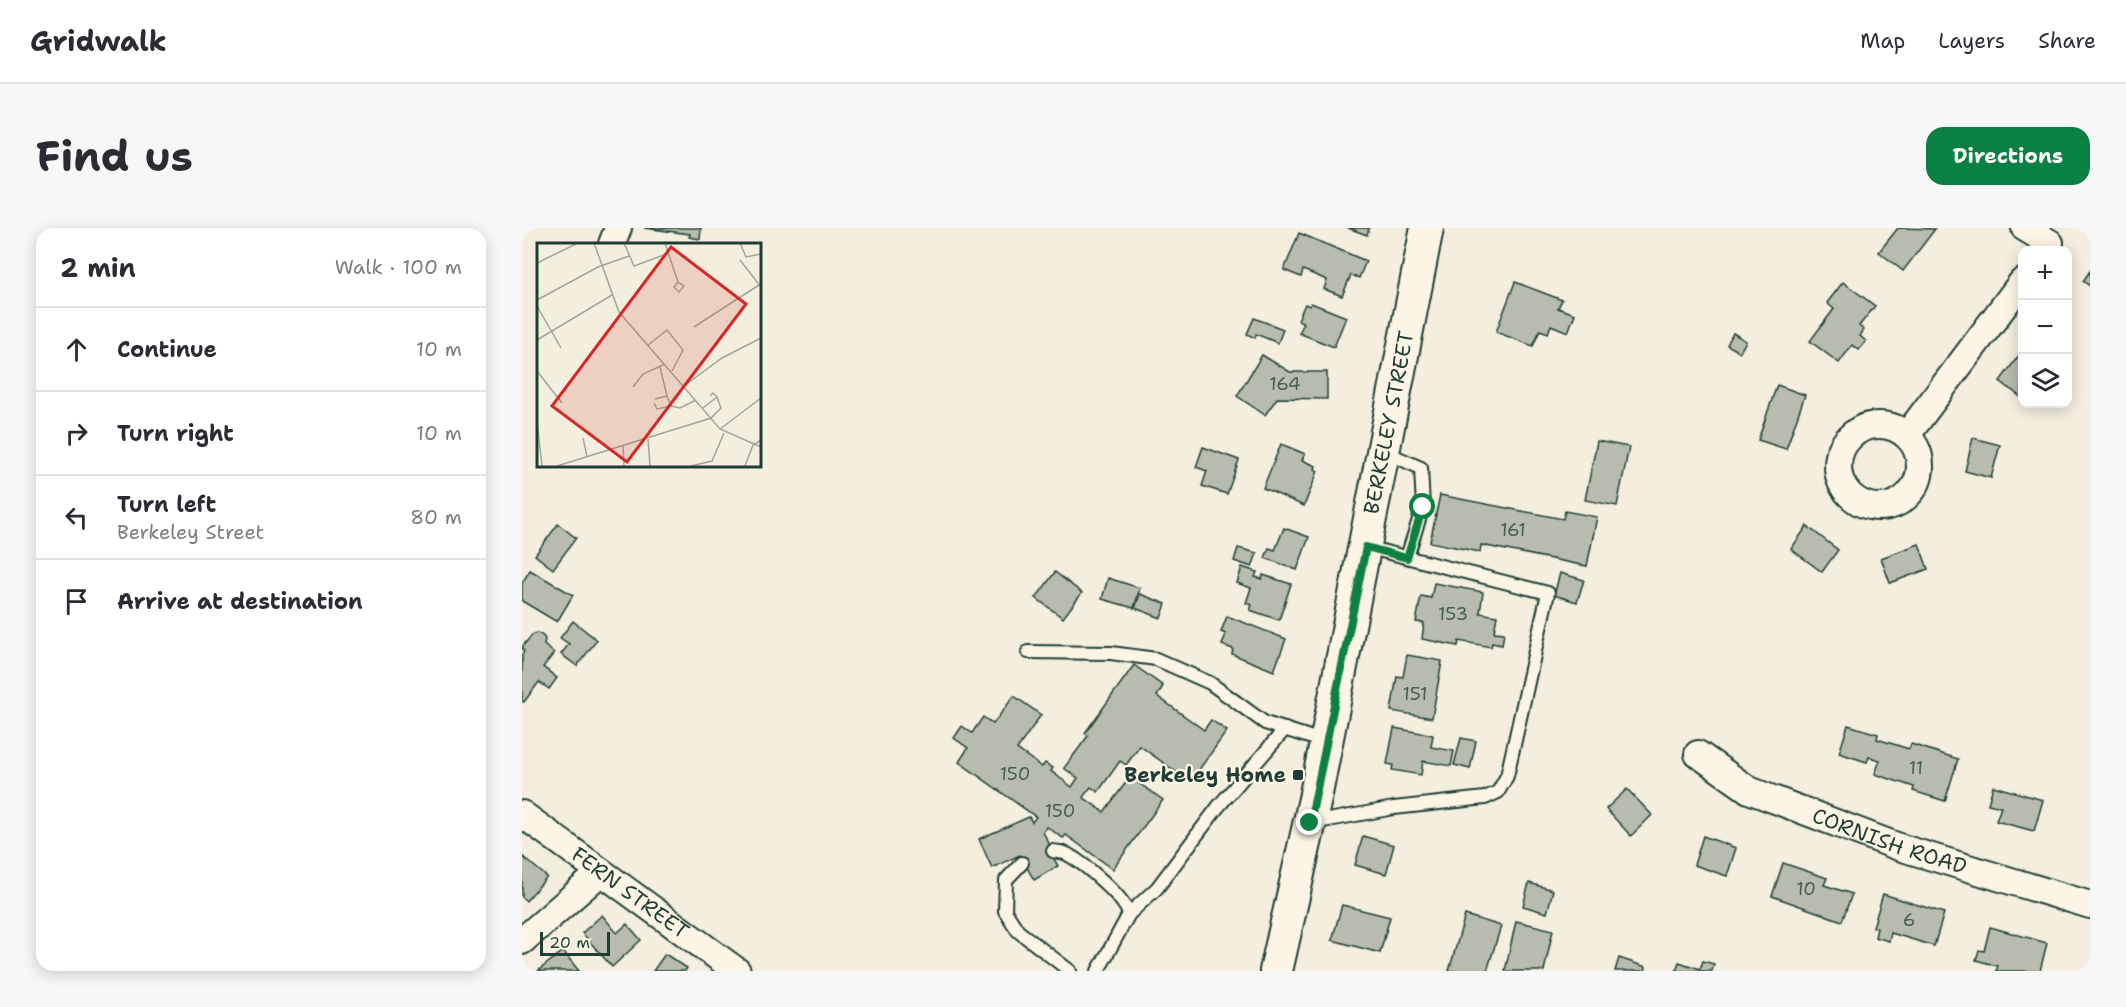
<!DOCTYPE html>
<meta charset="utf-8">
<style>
:root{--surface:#fff;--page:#f7f7f7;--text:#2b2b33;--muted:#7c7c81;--line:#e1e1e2;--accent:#0b8043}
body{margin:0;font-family:"Shantell Sans",sans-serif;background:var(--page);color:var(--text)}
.controls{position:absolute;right:18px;top:18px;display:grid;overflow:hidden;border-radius:12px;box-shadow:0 3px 15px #0003}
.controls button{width:54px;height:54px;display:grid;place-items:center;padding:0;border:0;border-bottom:2px solid var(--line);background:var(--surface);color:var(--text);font:30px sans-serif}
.scale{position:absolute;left:18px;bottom:15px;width:70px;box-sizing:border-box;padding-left:6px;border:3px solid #1f3d34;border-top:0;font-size:16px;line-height:21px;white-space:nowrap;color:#1f3d34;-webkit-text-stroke:4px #fcf5e5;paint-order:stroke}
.stop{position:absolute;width:18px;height:18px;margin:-14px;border:4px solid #0b8043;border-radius:50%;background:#fff}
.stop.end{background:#0b8043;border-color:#fff;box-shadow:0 2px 6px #0008}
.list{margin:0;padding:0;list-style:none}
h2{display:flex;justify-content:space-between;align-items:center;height:78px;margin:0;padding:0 24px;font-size:26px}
h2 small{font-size:20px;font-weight:400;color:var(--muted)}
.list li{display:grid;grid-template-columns:39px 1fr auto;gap:18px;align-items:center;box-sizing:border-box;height:84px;padding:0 24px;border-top:2px solid var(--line)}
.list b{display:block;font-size:22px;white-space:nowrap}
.list p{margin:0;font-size:20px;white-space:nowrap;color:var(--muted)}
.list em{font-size:20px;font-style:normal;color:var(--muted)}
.icon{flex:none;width:33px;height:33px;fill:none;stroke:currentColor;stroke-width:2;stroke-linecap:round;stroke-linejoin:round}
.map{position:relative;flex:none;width:1568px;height:743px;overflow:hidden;border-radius:18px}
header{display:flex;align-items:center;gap:36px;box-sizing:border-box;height:84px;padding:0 30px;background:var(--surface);border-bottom:2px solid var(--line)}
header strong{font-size:28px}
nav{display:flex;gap:33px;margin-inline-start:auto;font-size:21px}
.intro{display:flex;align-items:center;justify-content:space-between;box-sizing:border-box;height:144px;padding:0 36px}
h1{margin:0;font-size:42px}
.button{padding:15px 27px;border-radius:18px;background:var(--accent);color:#fff;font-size:21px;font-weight:700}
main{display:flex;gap:36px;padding:0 36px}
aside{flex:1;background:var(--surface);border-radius:18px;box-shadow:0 3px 15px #0003}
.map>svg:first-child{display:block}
.building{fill:#b8bcae;stroke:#1f3d34;stroke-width:1.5}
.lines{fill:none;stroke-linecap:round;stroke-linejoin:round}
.service-casing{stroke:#1f3d34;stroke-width:16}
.minor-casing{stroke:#1f3d34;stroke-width:30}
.tertiary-casing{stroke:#1f3d34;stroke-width:36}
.service{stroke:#fcf5e5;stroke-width:12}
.minor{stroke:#fcf5e5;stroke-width:26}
.tertiary{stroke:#fcf5e5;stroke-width:32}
.route{stroke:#0b8043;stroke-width:8}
.poi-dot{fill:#1f3d34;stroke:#fcf5e5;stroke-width:2}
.labels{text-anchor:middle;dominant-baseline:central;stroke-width:4.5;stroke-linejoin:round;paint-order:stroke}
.number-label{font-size:18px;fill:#455d52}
.street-label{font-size:21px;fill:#1f3d34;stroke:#fcf5e5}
.poi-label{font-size:21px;font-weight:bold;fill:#1f3d34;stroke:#fcf5e5;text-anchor:end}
.inset-road{fill:none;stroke:#9ea79a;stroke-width:1.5}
.view{fill:#d62828;fill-opacity:0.15;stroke:#d62828;stroke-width:3}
.inset-edge{fill:none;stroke:#1f3d34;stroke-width:3}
</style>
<header>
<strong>Gridwalk</strong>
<nav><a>Map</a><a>Layers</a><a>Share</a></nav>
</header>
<div class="intro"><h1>Find us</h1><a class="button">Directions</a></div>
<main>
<aside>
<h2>2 min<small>Walk · 100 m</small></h2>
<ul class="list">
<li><svg class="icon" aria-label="ahead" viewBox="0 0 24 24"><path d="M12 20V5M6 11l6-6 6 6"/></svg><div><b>Continue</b></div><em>10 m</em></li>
<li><svg class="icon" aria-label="right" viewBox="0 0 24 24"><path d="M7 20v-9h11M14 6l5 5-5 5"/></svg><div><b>Turn right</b></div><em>10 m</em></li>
<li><svg class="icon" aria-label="left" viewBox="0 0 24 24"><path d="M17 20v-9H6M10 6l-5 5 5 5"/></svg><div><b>Turn left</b><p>Berkeley Street</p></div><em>80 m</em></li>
<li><svg class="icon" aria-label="arrive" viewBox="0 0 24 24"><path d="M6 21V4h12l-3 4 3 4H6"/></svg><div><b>Arrive at destination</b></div></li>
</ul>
</aside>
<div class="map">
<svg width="1568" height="743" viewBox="0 0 1568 743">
<rect width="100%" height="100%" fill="#f3eede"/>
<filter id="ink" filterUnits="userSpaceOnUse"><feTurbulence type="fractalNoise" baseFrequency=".0167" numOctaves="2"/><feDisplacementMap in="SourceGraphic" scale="12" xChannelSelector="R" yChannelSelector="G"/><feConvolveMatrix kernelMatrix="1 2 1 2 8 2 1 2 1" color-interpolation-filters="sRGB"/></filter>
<g filter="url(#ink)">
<g class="building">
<polygon points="122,0 179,0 178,11 167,9 168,6"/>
<polygon points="826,0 847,0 845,7"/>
<polygon points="1376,0 1413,1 1381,43 1357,24"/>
<polygon points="777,5 844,33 837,50 829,47 820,68 802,61 805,52 781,42 779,49 762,42"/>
<polygon points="1568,43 1568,58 1561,53"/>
<polygon points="993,54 1040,72 1036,80 1053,86 1046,104 1029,97 1026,105 1018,102 1011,118 974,104"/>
<polygon points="1321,54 1353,78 1337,98 1342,102 1338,108 1344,113 1337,122 1330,117 1317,135 1288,113 1312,81 1305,75"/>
<polygon points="789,75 824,89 812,119 777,105 782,95 776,92 783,76 788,78"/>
<polygon points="732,90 761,101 756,115 734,106 733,110 725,106"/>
<polygon points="1211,105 1224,113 1218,124 1205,117"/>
<polygon points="1500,123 1500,170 1478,153"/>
<polygon points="740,127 768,144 805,144 805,171 755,170 743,187 715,168"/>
<polygon points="1255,157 1283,167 1264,221 1236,212"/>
<polygon points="1451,210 1478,217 1469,250 1443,243"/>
<polygon points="1075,213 1107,219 1095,278 1063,272"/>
<polygon points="759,216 783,226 780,232 794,238 793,241 796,243 782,278 741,260"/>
<polygon points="681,219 717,232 705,266 680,258 685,243 674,239"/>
<polygon points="918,267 1041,291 1043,283 1075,289 1065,338 959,317 958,324 908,314"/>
<polygon points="36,296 54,310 31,341 13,327"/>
<polygon points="1285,298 1316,322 1300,344 1269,321"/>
<polygon points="762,300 787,309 775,342 743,330 747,320 753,322"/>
<polygon points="1397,316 1406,341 1368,355 1359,330"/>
<polygon points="716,320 735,325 730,339 712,333"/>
<polygon points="720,339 735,344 733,349 740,351 741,347 769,356 757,392 728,382 730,377 724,375 729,360 715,355"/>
<polygon points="8,342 51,367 35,394 0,373 0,355"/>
<polygon points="533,344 560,365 541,390 514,370"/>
<polygon points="1038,345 1062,352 1055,374 1032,367"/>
<polygon points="586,350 618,360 612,380 580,371"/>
<polygon points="912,355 961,364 958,385 975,388 972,404 982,405 980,417 970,415 969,419 937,413 936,418 900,411 902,395 894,394 899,368 909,370"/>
<polygon points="618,366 644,376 639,390 613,380"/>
<polygon points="705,388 764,411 752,443 710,426 711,421 700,417 704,406 699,404"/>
<polygon points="51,393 75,412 55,438 39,426 47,416 38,410"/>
<polygon points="15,405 20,407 23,411 22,417 32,425 21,439 35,450 27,461 17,454 2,474 0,473 0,427 2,424 0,419 10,407"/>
<polygon points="885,427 920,433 910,490 869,483 875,448 881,449"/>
<polygon points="612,437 641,458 635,468 682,502 689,492 705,503 668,554 618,518 604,537 598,533 576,564 569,559 561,569 582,584 608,549 641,572 591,641 544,607 541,610 525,599 521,604 529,619 526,620 536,638 512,652 498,627 470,640 457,611 507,589 510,594 514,589 437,534 446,520 432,510 440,498 450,505 461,489 471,496 492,468 519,487 495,521 520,539 523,535 531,540 529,543 550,559 556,550 542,540 566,508 563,505"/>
<polygon points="1326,497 1356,506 1355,511 1387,521 1389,516 1436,531 1423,573 1391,563 1392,559 1353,546 1358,532 1347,529 1345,534 1317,525"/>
<polygon points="872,500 911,507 909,519 932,523 929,538 901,533 899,547 870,542 871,537 865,536"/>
<polygon points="939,510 954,513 948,541 932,537"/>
<polygon points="1471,558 1521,572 1512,603 1474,593 1479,579 1466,576"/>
<polygon points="1105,561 1130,587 1109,608 1084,581"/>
<polygon points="841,608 872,617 864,646 833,637"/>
<polygon points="1181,608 1214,620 1205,648 1172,637"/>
<polygon points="0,628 25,649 4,673 0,669"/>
<polygon points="1261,635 1305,650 1302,657 1330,666 1320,693 1250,668"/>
<polygon points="1007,655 1031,662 1025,685 1001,678"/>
<polygon points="1361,666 1422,685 1412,718 1369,705 1367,713 1353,709 1355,700 1351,699"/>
<polygon points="820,677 868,689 858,725 810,712"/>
<polygon points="80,687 95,705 105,696 119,712 90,739 60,705"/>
<polygon points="943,687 979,698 965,743 927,743"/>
<polygon points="994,693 1031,702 1022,743 983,743"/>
<polygon points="1468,699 1525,715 1518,743 1474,743 1476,738 1454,732 1457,722 1462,723"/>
<polygon points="41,723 57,743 16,743"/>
<polygon points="143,726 165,740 163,743 131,743"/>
<polygon points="1097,730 1124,739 1123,743 1093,743"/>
<polygon points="1181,733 1192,736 1190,743 1154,743 1157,734 1178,741"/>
</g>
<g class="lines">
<g class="service-casing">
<g id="service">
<polyline points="863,224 899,240 901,279 885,329"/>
<polyline points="506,424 589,425 634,431 688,455 743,495 803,514"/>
<polyline points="790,595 872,580 963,570 976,564 985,548 1026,365 844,319"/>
<path d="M531 623C536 624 541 624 545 626 563 636 601 668 607 686L576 743"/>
<polyline points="500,635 484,652 483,683 496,703 548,743"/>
<polyline points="607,686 635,660 696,579 763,501"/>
</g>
</g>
<g class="minor-casing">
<g id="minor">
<polyline points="1503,0 1528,15"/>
<polyline points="90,16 96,0"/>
<circle cx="1357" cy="238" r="41"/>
<polyline points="1385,207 1500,54"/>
<path id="s1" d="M1176 526 1227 562 1377 619 1568 677"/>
<path id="s2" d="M0 586 215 743"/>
<polyline points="0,713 79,644"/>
</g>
</g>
<g class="tertiary-casing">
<g id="tertiary">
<path id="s3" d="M754 743 793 571 905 0"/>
</g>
</g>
<use href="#service" class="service"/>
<use href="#minor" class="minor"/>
<use href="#tertiary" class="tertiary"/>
</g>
</g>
<g class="lines" filter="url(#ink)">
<polyline class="route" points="788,595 844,319 885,330 901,279"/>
</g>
<rect class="poi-dot" x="770" y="541" width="12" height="12" rx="3"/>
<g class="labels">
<g class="number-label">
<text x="763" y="156">164</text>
<text x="991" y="302">161</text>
<text x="931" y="386">153</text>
<text x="893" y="466">151</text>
<text x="1394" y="540">11</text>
<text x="493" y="546">150</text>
<text x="538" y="583">150</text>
<text x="1284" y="661">10</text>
<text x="1387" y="692">6</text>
</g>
<g class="street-label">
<text stroke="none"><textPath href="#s3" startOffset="560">BERKELEY STREET</textPath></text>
<text stroke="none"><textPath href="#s1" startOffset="212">CORNISH ROAD</textPath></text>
<text stroke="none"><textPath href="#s2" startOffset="134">FERN STREET</textPath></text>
</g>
<g class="poi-label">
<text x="764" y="547">Berkeley Home</text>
</g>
</g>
<g transform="translate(15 15)">
<rect width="224" height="224" fill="#f3eede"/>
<path class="inset-road" d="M57 0 82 69 183 186 224 204M87 0 97 23 132 10M128 0 141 39 147 43 142 49 137 44 141 39M203 0 209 14 224 11M203 17 224 44M0 20 41 0M0 57 61 24 92 13M0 63 24 105M157 84 222 42M0 97 75 52M111 102 130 87 146 107 135 128M123 124 130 153M0 128 25 160M147 143 185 115 224 95M96 144 106 131 128 121M118 156 130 153 134 163 143 165 159 157M117 160 120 166 134 163M166 165 180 154 176 150 173 153M0 178 5 223M183 186 224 155M46 195 50 214M111 196 113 223M86 203 87 223M20 223 174 175 184 165 180 154M154 223 175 218 187 190M208 223 216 202 224 197"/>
<path class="view" d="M134 4 209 61 90 219 15 163Z"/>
<rect width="224" height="224" class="inset-edge"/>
</g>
</svg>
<div class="controls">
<button>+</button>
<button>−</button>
<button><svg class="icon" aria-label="layers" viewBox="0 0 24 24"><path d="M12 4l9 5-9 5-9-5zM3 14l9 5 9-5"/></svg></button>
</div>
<div class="scale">20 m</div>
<div class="stop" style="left:901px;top:279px"></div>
<div class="stop end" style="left:788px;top:595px"></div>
</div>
</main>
